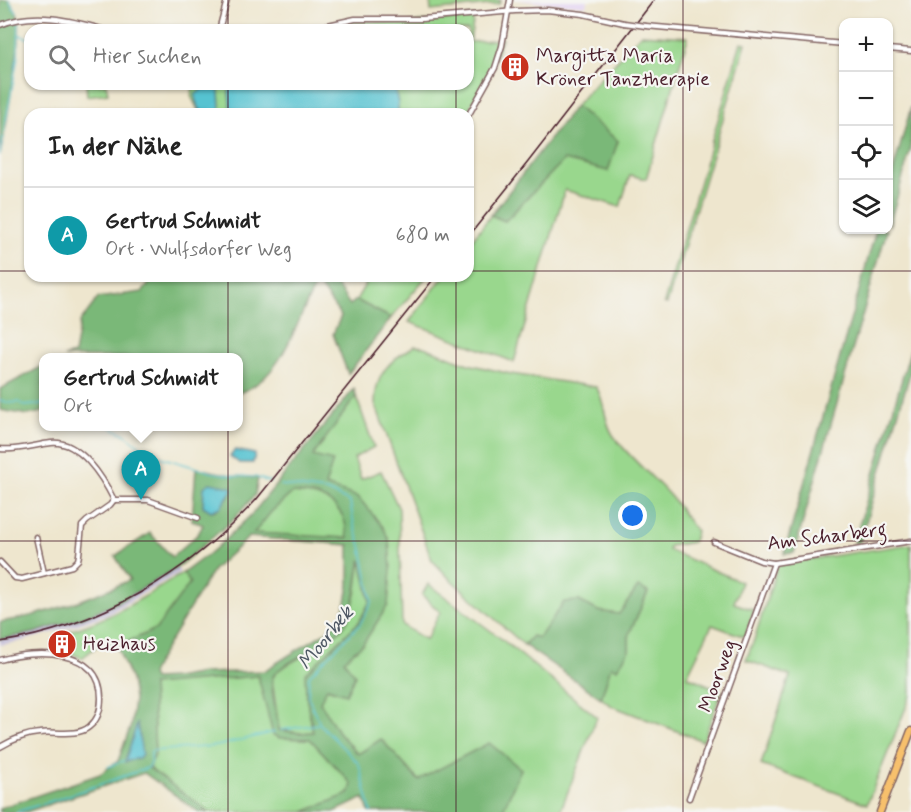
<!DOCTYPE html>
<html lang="de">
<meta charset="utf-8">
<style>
:root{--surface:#fff;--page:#f6f6f6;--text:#222;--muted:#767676;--line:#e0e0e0;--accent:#c8321e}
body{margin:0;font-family:Mynerve,sans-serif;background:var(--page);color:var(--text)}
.controls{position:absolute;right:18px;top:18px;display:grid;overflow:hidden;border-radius:12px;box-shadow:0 2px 4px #0004}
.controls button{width:54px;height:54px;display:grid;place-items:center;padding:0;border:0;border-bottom:2px solid var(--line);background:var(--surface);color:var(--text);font:30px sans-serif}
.you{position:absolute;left:633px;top:516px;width:21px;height:21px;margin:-15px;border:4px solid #fff;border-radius:50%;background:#1a73e8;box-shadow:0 0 0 9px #1a73e833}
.badge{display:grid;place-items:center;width:39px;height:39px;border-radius:50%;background:var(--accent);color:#fff;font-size:20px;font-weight:700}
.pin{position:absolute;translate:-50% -50px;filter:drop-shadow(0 2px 3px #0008)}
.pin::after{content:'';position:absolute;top:32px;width:21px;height:18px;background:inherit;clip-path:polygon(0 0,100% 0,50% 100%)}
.popup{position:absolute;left:39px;top:353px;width:204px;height:78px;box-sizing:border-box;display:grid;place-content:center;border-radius:12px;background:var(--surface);filter:drop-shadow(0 2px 4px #0005);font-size:20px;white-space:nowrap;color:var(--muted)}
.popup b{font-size:22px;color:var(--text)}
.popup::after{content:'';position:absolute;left:50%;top:100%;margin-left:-12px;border:12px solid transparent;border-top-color:var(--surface)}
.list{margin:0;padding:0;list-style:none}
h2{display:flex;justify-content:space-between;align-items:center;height:78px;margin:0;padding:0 24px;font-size:26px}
h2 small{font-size:20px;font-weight:400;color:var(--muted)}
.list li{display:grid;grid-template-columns:39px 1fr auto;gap:18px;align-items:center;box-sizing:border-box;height:96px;padding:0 24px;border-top:2px solid var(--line)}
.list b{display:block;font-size:22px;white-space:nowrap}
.list p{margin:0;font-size:20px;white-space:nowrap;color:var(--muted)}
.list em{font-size:20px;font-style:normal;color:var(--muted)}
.icon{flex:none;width:33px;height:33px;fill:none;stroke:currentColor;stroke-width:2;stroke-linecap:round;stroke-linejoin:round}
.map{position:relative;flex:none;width:911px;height:812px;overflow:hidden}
.search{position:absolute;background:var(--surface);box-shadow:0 2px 4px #0004;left:24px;top:24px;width:450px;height:66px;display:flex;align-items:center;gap:15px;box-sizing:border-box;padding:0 21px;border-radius:18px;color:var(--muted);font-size:22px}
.panel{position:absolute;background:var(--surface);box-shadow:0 2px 4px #0004;left:24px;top:108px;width:450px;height:174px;border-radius:18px}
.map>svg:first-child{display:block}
.built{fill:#e3d3f3}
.industrial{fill:#c6c0da}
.green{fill:#99d78d;stroke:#727b5c;stroke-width:1.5}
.forest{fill:#7ab878;stroke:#626c52;stroke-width:1.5;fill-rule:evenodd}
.water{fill:#57c3d1;stroke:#50717e;stroke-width:1.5}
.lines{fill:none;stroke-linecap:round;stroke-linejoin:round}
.stream{stroke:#57c3d1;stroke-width:1.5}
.minor-casing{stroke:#836564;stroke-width:7}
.primary-casing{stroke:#836564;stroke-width:9}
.minor{stroke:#fff;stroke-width:4}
.primary{stroke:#f7c06c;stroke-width:6}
.rail{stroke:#4a1f2b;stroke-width:1.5}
.minor-bridge-casing{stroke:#836564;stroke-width:7;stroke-linecap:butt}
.minor-bridge{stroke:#fff;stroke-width:4}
.grid{fill:none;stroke:#4a1f2b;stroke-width:1.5;stroke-opacity:0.55}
.labels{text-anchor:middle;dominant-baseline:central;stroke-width:4.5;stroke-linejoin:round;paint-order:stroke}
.poi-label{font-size:20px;fill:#4a1f2b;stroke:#f6f6f2;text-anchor:start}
.street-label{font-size:20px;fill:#4a1f2b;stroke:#f6f6f2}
.water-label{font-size:21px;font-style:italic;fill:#4f5865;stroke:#f6f6f2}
</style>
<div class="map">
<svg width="911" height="812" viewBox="0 0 911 812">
<rect width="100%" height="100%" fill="#f6f6f2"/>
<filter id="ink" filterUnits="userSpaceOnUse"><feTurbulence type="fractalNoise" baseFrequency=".0167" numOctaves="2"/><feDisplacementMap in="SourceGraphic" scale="12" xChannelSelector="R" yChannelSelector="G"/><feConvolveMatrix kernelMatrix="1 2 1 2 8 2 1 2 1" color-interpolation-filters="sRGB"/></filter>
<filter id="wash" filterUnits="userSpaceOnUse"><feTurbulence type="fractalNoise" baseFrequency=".008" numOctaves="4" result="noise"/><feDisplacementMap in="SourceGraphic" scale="24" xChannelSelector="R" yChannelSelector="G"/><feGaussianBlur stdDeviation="1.35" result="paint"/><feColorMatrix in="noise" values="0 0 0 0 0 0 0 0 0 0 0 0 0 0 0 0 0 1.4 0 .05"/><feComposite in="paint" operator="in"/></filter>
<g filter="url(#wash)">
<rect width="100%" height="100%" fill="#eee6ce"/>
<polygon class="built" points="515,0 587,0 586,6"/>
<polygon class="industrial" points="177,568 180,572 108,614 55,632 18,642 0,645 0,639 34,633 81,618 121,601"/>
<g class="green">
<polygon points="430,0 501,0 499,4 431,11"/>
<polygon points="474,16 470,42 502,39 489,75 466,114 398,114 398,103 394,84 468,84 468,30 315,30 356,21 413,23"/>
<polygon points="641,34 688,37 646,179 630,175 620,207 565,190 514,362 409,322 444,276 468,276 468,245 491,215 505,221 564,160 618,141 575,106"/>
<polygon points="741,42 746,43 667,304 664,303"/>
<polygon points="86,84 106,84 108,93 87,96"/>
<polygon points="194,84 253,84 232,88 229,91 231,114 216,114 220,109 219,92 216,89 203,88 198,108 204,114 200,114 191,96"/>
<polygon points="370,276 427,276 391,318 356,300"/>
<path d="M415 346 424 347 468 364 511 374 596 387C606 402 603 420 613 435 630 459 652 475 671 497 680 508 687 520 696 531L693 542 670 546 668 550 741 582 734 603 754 610 745 637 712 625 687 676 722 691 703 741 612 706 601 698 611 666 629 650V634L648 592 638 588 620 615 598 611 579 601 539 638 532 636 524 645 450 579 432 560 375 403C375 373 391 359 415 346Z"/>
<polygon points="356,396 374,447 354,458 361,479 381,471 399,509 402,625 426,640 440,612 422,595 428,584 499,637 597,717 560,812 502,812 521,769 418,780 381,739 359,755 338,732 320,702 326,688 346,694 343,660 363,644 388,605 358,497 325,486 312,456"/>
<path d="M292 493C311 494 331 496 343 515 346 521 347 532 348 539L253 533 271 512Z"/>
<polygon points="911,544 911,695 867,804 761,765 790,676 746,660 754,640 778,564"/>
<polygon points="361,558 370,601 359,622 332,648 306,695 313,732 300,733 279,730 272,679 278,670 329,641 356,595"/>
<path d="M183 573 191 583 156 629 117 647 101 643 82 658 66 651 69 631C111 619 146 596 183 573Z"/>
<polygon points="258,676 274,732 280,738 310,739 352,784 349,794 304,812 209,812 148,768 155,754 152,684"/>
</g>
<g class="forest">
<polygon points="0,0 9,0 17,13 19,21 19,42 6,126 0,155"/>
<polygon points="575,106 618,141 608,171 564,160 505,221 491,215"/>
<polygon points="911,107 911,148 889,226 889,186"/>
<polygon points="876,230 887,230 794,553 784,554"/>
<path d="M150 276H330L350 305 356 300 391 318 348 374 333 334 341 316 317 283C295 321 285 377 239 393L238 358 64 357 74 354 80 322 98 298 142 292 149 284Z"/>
<polygon points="911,348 911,370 860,542 854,543"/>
<polygon points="43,366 43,412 28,415 0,410 0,389"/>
<path d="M354 389 356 396 313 456 333 461 325 486 358 497 383 527 389 540 391 570 388 605 363 644 344 660 355 675 346 694 327 688 320 702 338 732 358 754 381 739 418 780 489 743 521 769 502 812H369L364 798 334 812H304L349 794 352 784 310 739 280 738 273 735 258 676 152 685 155 754 149 768 209 812H199L144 773 26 812H0V808L100 774 118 761 131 725 134 699 131 680 117 647 156 629 190 583 183 573 215 549 252 514ZM292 493C312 494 330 496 342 515 346 521 346 531 348 538L254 533 271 512ZM249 537 349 545V585L346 602 340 618 326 632 264 671 203 673 175 678 153 679 151 674 156 664 213 570ZM361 560 370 601 359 622 305 674 306 695 313 732 300 733 279 730C278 719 270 687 272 679 276 663 334 645 346 623 357 604 356 580 361 560Z"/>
<path d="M196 468 236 476 258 478 255 495 234 519 177 568 121 601 81 618 34 633 0 639V622C46 615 87 599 130 580L115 556 150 533 172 557 198 534 203 525 192 520ZM204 487 229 496 216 510 211 511 203 506Z"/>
<polygon points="638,587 648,592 629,634 629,650 617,669 611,666 601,698 524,645 532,636 539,638 564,602 579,601 598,611 619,614"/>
</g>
<g class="water">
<polygon points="253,84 394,84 398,103 398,114 231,114 229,91 232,88"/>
<path d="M203 88 216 89 219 91 220 109 219 113 204 114C198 108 195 103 195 95Z"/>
<polygon points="235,450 255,454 253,463 239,463 230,456"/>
<polygon points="210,483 231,487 232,490 221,507 211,511 203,506 204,487"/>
<polygon points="137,723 142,754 139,758 125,762"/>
</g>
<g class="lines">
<g class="stream">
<polyline points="9,0 17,13"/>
<polyline points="20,35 30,39"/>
<polyline points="0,155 18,55 19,22"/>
<polyline points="0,400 9,403 19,402 24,406 44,404"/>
<polyline points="109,426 126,435 150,454 211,472 236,476 255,477 270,482"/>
<polyline points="280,485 326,491 350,502 354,525 361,545 372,602 360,624 309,676 308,697 320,724 359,764 371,812"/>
<polyline points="281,730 318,724"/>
<polyline points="120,762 124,761"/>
<polyline points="108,767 118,763"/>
<polyline points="16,812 58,799 147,768 151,763 151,751 217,746 274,732"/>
</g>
</g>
</g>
<g filter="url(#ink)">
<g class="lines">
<g class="minor-casing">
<g id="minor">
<path d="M0 25C34 11 70 20 105 30"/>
<polyline points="646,26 844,44"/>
<polyline points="219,30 227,0"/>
<polyline points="305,30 355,19 422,19 515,11 547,10 583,14 624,23"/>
<polyline points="888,49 911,51"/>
<polyline points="468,116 495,68 502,46 510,0"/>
<path d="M0 449C18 451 34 445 51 443 80 440 103 478 114 500"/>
<polyline points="114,500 148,500 198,518"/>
<polyline points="36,537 44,573"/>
<polyline points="714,542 761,561 774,563 911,541"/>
<polyline points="0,562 15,578 22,579 72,566 78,560 79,555 82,526 87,521 110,505 114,500"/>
<path d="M0 660C34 650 101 647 101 698 101 709 98 720 89 727 77 737 54 731 39 733 25 734 12 740 0 747"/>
<polyline points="689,798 774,563"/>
</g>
</g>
<g class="primary-casing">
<polyline id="primary" points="880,812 911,731"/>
</g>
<use href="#minor" class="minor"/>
<use href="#primary" class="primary"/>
<g class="rail">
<polyline points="468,237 528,162 654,0"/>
<path d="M0 642C100 627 188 573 256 500L436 276"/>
</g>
<g class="minor-bridge-casing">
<polyline id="minor-bridge" points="624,23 646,26"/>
</g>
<use href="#minor-bridge" class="minor-bridge"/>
</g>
</g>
<path class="grid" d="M228 0V30M456 0V30M683 0V812M228 84V114M456 84V114M0 271H30M468 271H911M228 276V812M456 276V812M0 541H911"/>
<defs>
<g id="building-disc" transform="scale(1.5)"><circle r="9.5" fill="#c8321e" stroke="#f6f6f2"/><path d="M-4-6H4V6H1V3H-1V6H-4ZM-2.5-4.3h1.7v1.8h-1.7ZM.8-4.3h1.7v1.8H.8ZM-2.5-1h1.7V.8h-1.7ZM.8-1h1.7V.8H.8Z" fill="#fff"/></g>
</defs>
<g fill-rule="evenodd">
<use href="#building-disc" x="515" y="67"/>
<use href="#building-disc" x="62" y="644"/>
</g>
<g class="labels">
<g class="poi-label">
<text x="536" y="56">Margitta Maria<tspan x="536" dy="23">Kröner Tanztherapie</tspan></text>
<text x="83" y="644">Heizhaus</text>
</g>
<g class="street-label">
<text transform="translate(827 537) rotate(-7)">Am Scharberg</text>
<text transform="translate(718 676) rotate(-70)">Moorweg</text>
</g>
<g class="water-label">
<text transform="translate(326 638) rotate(-51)">Moorbek</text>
</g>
</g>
</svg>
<div class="controls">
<button>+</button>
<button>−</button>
<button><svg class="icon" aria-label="locate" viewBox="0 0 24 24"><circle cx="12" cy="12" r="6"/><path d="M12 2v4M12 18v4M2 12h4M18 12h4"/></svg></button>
<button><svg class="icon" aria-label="layers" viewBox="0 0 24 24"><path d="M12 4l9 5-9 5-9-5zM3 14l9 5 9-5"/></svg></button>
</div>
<div class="you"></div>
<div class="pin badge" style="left:141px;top:500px;background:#0f9aa8">A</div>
<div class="popup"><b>Gertrud Schmidt</b>Ort</div>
<div class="search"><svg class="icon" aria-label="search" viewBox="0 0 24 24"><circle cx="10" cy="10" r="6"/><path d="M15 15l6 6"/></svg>Hier suchen</div>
<section class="panel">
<h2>In der Nähe<small></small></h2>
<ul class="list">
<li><span class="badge" style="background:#0f9aa8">A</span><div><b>Gertrud Schmidt</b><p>Ort · Wulfsdorfer Weg</p></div><em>680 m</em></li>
</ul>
</section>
</div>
